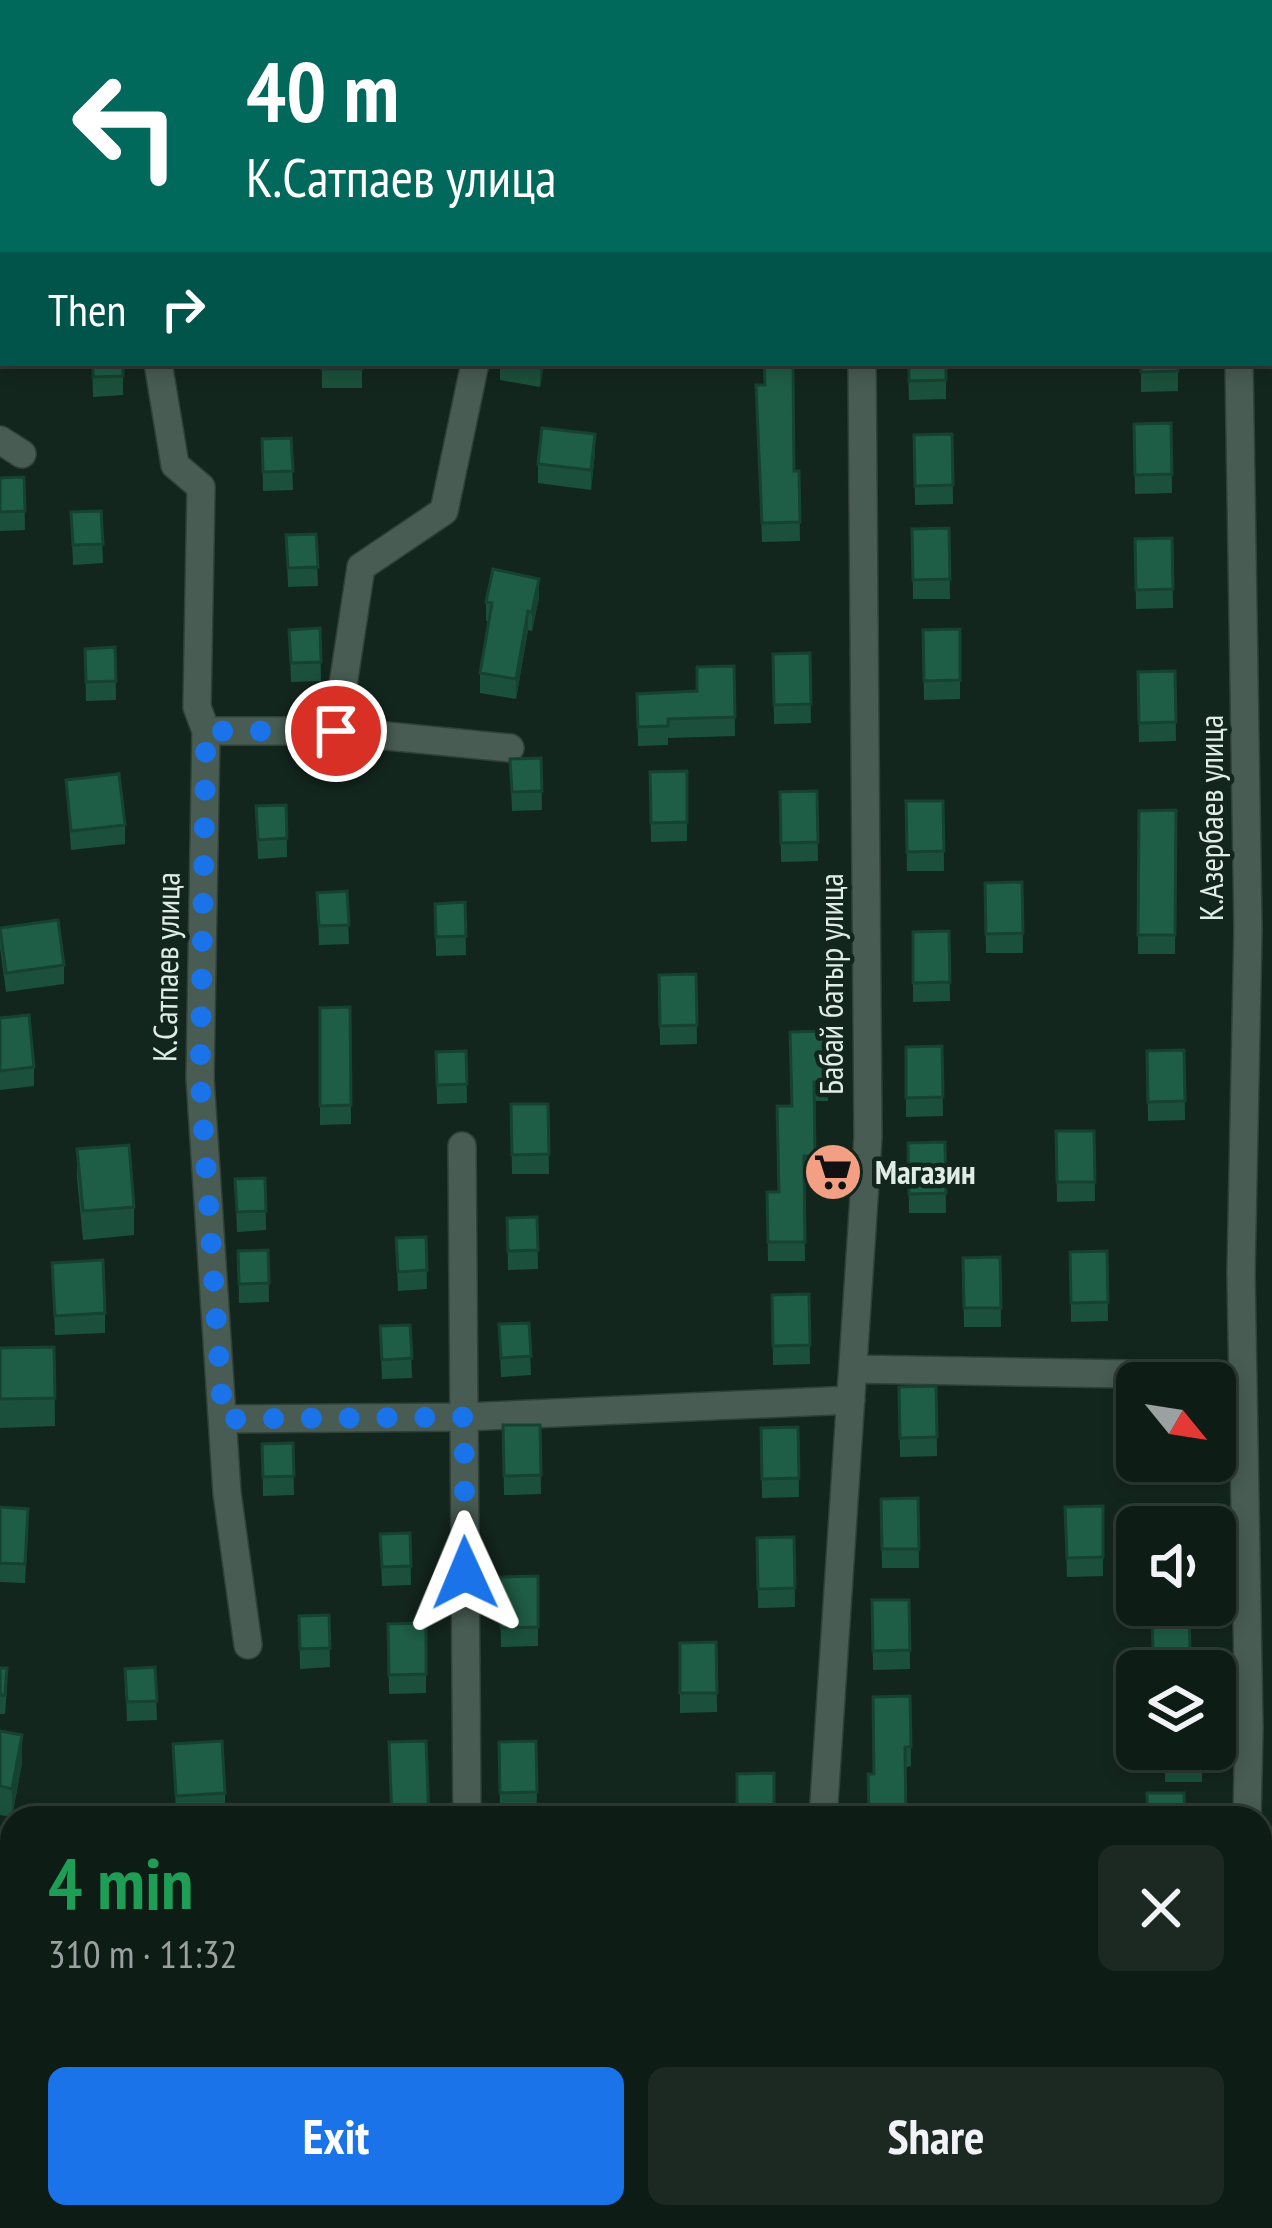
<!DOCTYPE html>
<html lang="en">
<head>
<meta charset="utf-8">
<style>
  :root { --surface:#0e1c16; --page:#1c2923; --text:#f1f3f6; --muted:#9ba1a1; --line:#2e3a35; --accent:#1a73e8 }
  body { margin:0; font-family:"PT Sans Narrow",sans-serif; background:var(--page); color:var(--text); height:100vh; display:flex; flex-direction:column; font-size:45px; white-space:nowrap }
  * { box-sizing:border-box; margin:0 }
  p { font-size:39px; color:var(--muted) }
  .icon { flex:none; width:66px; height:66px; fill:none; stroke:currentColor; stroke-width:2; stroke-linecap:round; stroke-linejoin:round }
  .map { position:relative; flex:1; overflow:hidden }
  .drawer { position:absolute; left:0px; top:1806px; width:1272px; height:423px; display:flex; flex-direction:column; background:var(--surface); border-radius:36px 36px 0 0; box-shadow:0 6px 18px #0003,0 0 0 3px var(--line) }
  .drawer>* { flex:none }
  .guide { position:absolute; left:0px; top:0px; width:1272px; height:366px; box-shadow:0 6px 18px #0003,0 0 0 3px var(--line); background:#00695c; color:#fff; overflow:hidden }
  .needle { width:78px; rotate:120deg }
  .buttons { position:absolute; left:1116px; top:1362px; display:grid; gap:24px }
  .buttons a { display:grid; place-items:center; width:120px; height:120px; border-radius:18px; background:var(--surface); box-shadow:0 6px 18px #0003,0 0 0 3px var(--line); font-size:60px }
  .pin { position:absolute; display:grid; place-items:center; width:102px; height:102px; color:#fff; margin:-51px; border:6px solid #fff; border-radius:50%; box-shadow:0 3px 12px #0007 }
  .me { position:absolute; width:132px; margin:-66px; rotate:359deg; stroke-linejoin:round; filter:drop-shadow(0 0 9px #0008) }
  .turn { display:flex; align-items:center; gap:42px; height:252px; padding:0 48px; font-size:54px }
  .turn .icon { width:156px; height:156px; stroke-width:2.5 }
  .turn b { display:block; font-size:84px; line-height:102px }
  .then { display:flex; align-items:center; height:114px; padding:0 48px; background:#0003; gap:24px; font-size:45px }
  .round { display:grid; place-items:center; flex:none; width:126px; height:126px; border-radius:18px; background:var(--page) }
  .overview { display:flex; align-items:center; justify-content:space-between; height:204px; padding:0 48px }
  h1 { font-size:72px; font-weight:700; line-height:90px; color:#1e9e55 }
  .cta { display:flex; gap:24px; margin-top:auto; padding:24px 48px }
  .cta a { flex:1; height:138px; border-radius:18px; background:var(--accent); color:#fff; font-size:48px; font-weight:700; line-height:138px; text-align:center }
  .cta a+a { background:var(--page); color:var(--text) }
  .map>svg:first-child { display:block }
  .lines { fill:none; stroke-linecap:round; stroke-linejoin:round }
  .minor-casing { stroke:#314039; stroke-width:30 }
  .minor { stroke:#485c53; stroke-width:27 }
  .wall { fill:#1b513c }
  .shaded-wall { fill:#164231 }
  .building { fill:#1f5e46; stroke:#164231; stroke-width:3 }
  .route { stroke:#1a73e8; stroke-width:21; stroke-dasharray:0 37.8 }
  .labels { text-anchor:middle; stroke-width:9; stroke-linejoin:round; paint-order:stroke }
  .street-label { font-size:33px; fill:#e0ece6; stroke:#13261e }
  .poi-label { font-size:33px; font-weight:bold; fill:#e0ece6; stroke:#13261e; text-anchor:start }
</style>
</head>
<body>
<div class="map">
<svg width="1272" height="2228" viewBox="0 0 1272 2228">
  <rect width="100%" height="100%" fill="#13261e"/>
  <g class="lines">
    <g class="minor-casing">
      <path id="minor" d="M69,0V3
        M551,3V0
        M865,3V0
        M1236,3V0
        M158,363L175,465L201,487L197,707L206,731
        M1239,363L1248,930L1241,1273L1249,1728L1247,1818
        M0,440L22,454
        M336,731L510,748
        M462,1146L467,1818
        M853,1369L1243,1376
        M223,1419L464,1417L851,1400
        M248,1645L227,1493L200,1078L206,731H336L361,567L444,511L475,363
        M823,1818L868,1137L862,363
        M0,2192L12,2194
        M752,2228L754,2217
        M1238,2228L1239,2217"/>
    </g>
    <use href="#minor" class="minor"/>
  </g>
  <path class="wall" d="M92,363H123V395L93,397Z
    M322,363H362V388H322Z
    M500,363H544L540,387L500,380Z
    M764,363H801V367H793L794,471H799L800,541L762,542L756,385H764Z
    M908,363H946V399L909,400Z
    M1141,363H1178V391L1141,392Z
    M1171,423L1172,493L1135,494L1134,424Z
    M952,434L953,504L915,505L914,435Z
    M291,438L293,490L263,491L262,439Z
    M595,453L591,490L538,483V464Z
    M24,477L25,530L0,531V478Z
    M101,511L103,563L73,565L71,512Z
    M949,528L950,599H913L912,529Z
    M316,534L318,586L288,587L286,535Z
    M1172,538L1173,608L1136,609L1135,539Z
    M539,598L532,631L528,630L516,699L480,693V673L489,622L486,621V602Z
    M320,628L321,681L291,682L289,630Z
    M960,629V699L924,700L923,630Z
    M115,647L116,700L86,701L85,649Z
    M810,653L811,723L774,724L773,654Z
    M734,666L735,736L668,738V745L638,746L637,694L697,691Z
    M1175,671L1176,741L1139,742L1138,672Z
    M541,758L542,810L512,811L510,759Z
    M687,771V841L651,842L650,772Z
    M66,780L125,825V844L71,850Z
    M817,791L818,861L781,862L780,792Z
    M906,801H943L944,871H907Z
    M286,805L287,857L258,859L256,806Z
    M1176,810L1175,954H1138L1139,811Z
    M1022,882L1023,953H986L985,883Z
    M347,891L349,944L319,945L317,893Z
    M465,902L466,955L436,956L435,904Z
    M0,928L64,965V984L6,992L0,947Z
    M949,931L950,1001L913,1002V932Z
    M696,974L697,1044L660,1045L659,975Z
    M350,1007L351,1124L320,1125V1008Z
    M0,1018L34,1067V1086L0,1090Z
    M827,1031L828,1101H814L815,1175H804L805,1261H768L767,1192H778L791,1106Z
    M942,1046L943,1116L906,1117V1047Z
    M1184,1050L1185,1120L1148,1121L1147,1051Z
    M466,1051L467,1103L437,1104L436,1052Z
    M511,1104H548L549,1174H512Z
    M1056,1131H1094L1095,1201L1057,1202Z
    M945,1142L946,1213H909L908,1143Z
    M77,1149L134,1207V1235L83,1240L77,1178Z
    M265,1178L266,1230L237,1232L235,1179Z
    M537,1217L538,1269L508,1270L507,1218Z
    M426,1237L427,1289L398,1291L396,1238Z
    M268,1250L269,1302L239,1303L238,1251Z
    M1107,1251L1108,1321L1071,1322L1070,1252Z
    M1000,1257L1001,1327H964L963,1258Z
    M52,1263L105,1313V1333L55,1335Z
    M809,1294L810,1364L773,1365L772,1295Z
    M529,1323L531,1375L501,1377L499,1324Z
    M410,1325L412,1378L382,1379L380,1326Z
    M54,1347L55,1426L0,1428V1348Z
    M936,1386L937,1456L900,1457L899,1387Z
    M503,1425H540L541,1494L504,1495Z
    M798,1427L799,1497L762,1498L761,1428Z
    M293,1443L294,1495L263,1496L262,1444Z
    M1159,1461H1196V1483L1159,1484Z
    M918,1498L919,1568H882L881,1499Z
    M1103,1506V1576L1067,1577L1065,1507Z
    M0,1507L28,1528L25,1583L0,1582Z
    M410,1533L411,1585L382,1586L380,1534Z
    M794,1537L795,1607L758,1608L757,1538Z
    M538,1576V1646L501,1647L500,1577Z
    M872,1600H909L910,1669L873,1670Z
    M1152,1605H1189L1190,1671H1153Z
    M329,1615L330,1667L300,1669L299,1616Z
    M426,1623V1693L389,1694L388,1624Z
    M716,1642L717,1712L680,1713V1643Z
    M155,1667L157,1720L127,1721L125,1669Z
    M0,1668L7,1687L5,1714H0Z
    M910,1696L911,1766L874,1774Z
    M0,1731L22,1763L12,1817L0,1815Z
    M536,1741L537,1811L500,1812L499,1742Z
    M173,1744L225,1793V1812L176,1815Z
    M1165,1749H1202V1782H1165Z
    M11,2041H12V2126H9Z"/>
  <path class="shaded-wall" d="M541,363H544L540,387V368Z
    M595,434V453L591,490V470Z
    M539,579V598L532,631V612Z
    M528,611V630L516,699V679Z
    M22,1735V1763L12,1817V1789Z
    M6,1836V1864L0,1897V1868Z"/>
  <path class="building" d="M457,0H497V3H456Z
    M597,0H637L636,3H596Z
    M765,0H802V3H766Z
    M907,0H944L945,3H907Z
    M93,363H123V376L93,377Z
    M322,363H362V369H322Z
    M514,363H541L540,368Z
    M764,363H793L794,471H799L800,522L762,523L756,385H765Z
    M909,363H946V380L909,381Z
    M1141,363H1178V371L1141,372Z
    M1171,423L1172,474L1135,475L1134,424Z
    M542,428L595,434L591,470L538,464Z
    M952,434L953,485L915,486L914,435Z
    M291,438L293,471L263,472L262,439Z
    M24,477L25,511L0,512V478Z
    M101,511L103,544L73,545L71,512Z
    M949,528L950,579L913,580L912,529Z
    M316,534L318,567L288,568L286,535Z
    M1172,538L1173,589L1136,590L1135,539Z
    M493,569L539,579L532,612L528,611L516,679L480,673L492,603L486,602Z
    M320,628L321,662L291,663L289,630Z
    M960,629V680L924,681L923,630Z
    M115,647L116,681L86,682L85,649Z
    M810,653L811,704L774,705L773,654Z
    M734,666L735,717L668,719V726L638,727L637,694L697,691V667Z
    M1175,671L1176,722L1139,723L1138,672Z
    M541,758L542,791L512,792L510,759Z
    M687,771V822L651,823L650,772Z
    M119,774L125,825L71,831L66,780Z
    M817,791L818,842L781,843L780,792Z
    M906,801H943L944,851L907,852Z
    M286,805L287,838L258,840L256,806Z
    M1176,810L1175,935H1138L1139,811Z
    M1022,882L1023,933L986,934L985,883Z
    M347,891L349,925L319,926L317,893Z
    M465,902L466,936L436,937L435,904Z
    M58,920L64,965L6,973L0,928Z
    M949,931L950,982L913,983V932Z
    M696,974L697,1025L660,1026L659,975Z
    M350,1007L351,1105L320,1106V1008Z
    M29,1015L34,1067L0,1071V1018Z
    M827,1031L828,1082H814L815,1156H804L805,1242H768L767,1192H779L777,1106H792L790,1032Z
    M942,1046L943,1097L906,1098V1047Z
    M1184,1050L1185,1101L1148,1102L1147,1051Z
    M466,1051L467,1084L437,1085L436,1052Z
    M511,1104H548L549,1154L512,1155Z
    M1056,1131H1094L1095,1182H1057Z
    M945,1142L946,1193L909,1194L908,1143Z
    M129,1145L134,1207L83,1211L77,1149Z
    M265,1178L266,1211L237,1212L235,1179Z
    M537,1217L538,1250L508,1251L507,1218Z
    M426,1237L427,1270L398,1272L396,1238Z
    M268,1250L269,1283L239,1284L238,1251Z
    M1107,1251L1108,1302L1071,1303L1070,1252Z
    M1000,1257L1001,1308H964L963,1258Z
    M103,1260L105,1313L55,1316L52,1263Z
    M809,1294L810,1345L773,1346L772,1295Z
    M529,1323L531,1356L501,1358L499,1324Z
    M410,1325L412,1358L382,1360L380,1326Z
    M54,1347L55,1398L0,1399V1348Z
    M936,1386L937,1437L900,1438L899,1387Z
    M503,1425H540L541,1475L504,1476Z
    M798,1427L799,1478L762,1479L761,1428Z
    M293,1443L294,1476L263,1477L262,1444Z
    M1159,1461H1196V1463L1159,1464Z
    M918,1498L919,1549H882L881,1499Z
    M1103,1506V1557L1067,1558L1065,1507Z
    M0,1507L28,1509L25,1564L0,1563Z
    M410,1533L411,1566L382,1567L380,1534Z
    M794,1537L795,1588L758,1589L757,1538Z
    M538,1576V1627L501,1628L500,1577Z
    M872,1600H909L910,1650L873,1651Z
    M1152,1605H1189L1190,1653L1153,1654Z
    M329,1615L330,1648L300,1649L299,1616Z
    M426,1623V1674L389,1675L388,1624Z
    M716,1642L717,1693H680V1643Z
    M155,1667L157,1701L127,1702L125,1669Z
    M0,1668H7L5,1695H0Z
    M910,1696L911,1747H905L906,1818H869L868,1774H874L873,1697Z
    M0,1731L22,1735L12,1789L0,1786Z
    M222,1741L225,1793L176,1796L173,1744Z
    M426,1741L429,1818H392L389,1742Z
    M536,1741L537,1792L500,1793L499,1742Z
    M1165,1749H1202V1763H1165Z
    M774,1773V1818H737V1774Z
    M1147,1793H1184L1185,1818H1148Z
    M0,1835L6,1836L0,1868Z
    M11,2041H12V2098H9Z
    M649,2217H686L687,2228H649Z
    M1145,2217H1182V2228H1145Z"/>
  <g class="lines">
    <path class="route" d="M336,731H206L200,1078L223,1419L464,1417L465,1573"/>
  </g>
  <defs>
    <g id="supermarket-disc" transform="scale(3)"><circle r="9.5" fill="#f39f83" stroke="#13261e"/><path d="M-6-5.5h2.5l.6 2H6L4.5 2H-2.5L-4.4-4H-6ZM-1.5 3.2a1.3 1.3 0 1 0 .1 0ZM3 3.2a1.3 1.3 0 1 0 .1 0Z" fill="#111"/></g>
  </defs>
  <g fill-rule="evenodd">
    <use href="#supermarket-disc" x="833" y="1172"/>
  </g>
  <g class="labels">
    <g class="street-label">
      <text transform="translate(1211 818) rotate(-90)" y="12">К.Азербаев улица</text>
      <text transform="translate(166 967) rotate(-89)" y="12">К.Сатпаев улица</text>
      <text transform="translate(831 984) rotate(-90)" y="12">Бабай батыр улица</text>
    </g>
    <g class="poi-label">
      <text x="875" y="1184">Магазин</text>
    </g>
  </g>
</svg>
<div class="buttons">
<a><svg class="needle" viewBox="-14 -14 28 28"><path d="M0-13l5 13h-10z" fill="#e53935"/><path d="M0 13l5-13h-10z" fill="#9ba1a1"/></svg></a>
<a><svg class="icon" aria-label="sound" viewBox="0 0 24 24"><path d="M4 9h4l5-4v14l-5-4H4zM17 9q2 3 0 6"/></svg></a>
<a><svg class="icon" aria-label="layers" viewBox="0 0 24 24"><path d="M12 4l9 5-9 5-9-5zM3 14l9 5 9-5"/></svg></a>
</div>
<div class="pin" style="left:336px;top:731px;background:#d93025"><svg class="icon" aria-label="arrive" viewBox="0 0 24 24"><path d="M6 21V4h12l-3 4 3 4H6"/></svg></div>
<svg class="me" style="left:465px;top:1573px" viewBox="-20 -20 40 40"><path d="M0-17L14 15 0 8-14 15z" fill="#1a73e8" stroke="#fff" stroke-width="4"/></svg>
<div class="guide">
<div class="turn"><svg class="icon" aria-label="left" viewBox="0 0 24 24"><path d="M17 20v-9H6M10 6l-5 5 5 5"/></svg><div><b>40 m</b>К.Сатпаев улица</div></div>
<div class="then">Then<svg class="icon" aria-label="right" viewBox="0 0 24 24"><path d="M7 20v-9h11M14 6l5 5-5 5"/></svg></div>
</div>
<section class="drawer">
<div class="overview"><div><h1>4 min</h1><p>310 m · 11:32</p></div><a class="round"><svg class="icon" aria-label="close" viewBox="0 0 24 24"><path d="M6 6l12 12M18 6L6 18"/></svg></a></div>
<div class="cta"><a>Exit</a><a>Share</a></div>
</section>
</div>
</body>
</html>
